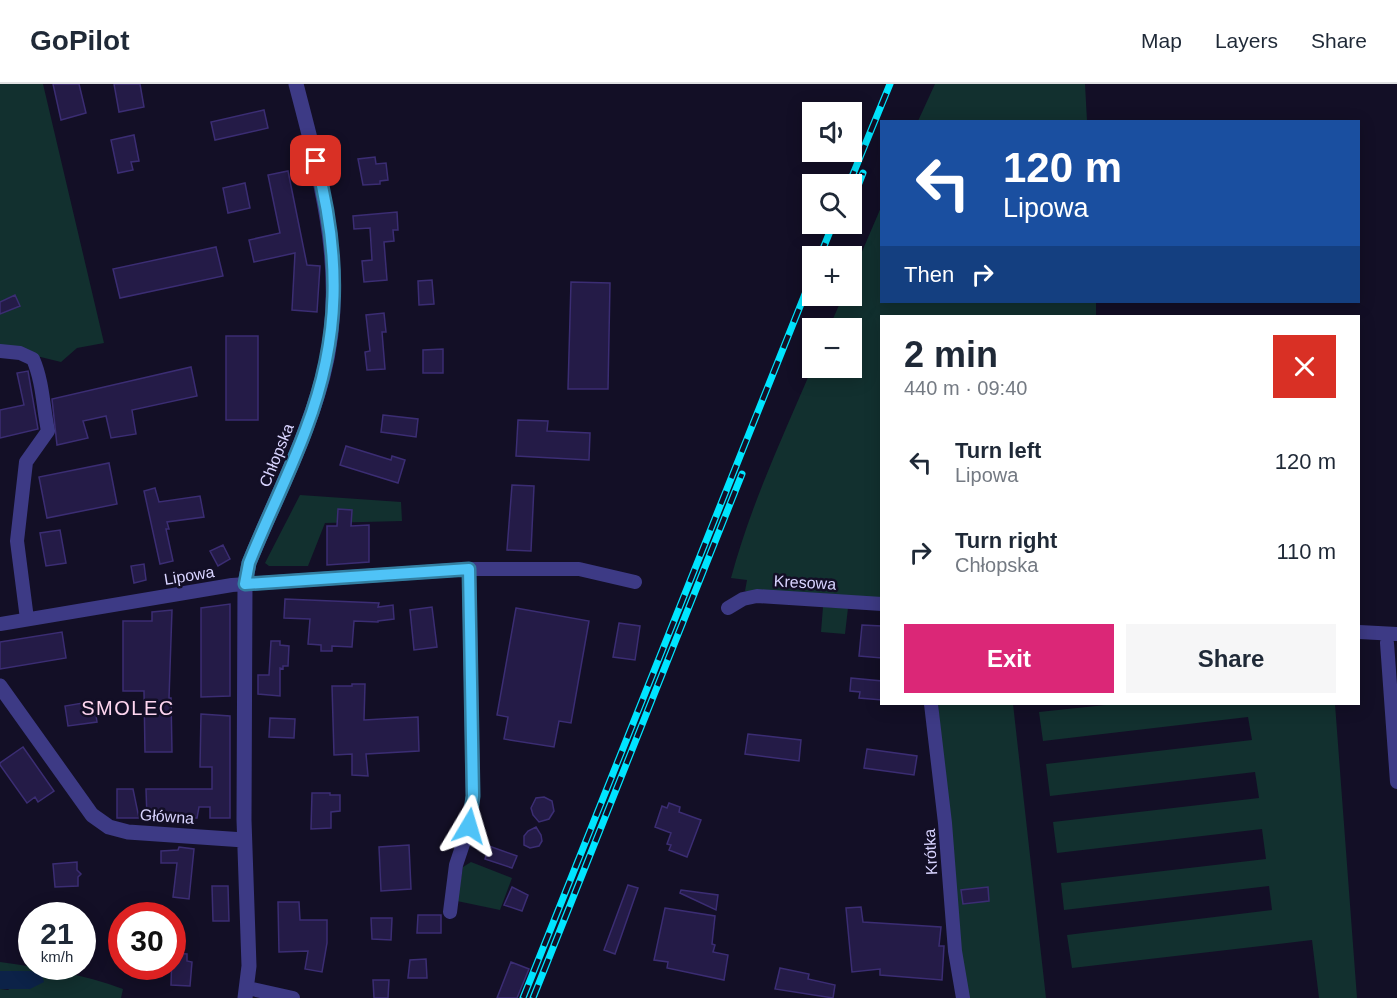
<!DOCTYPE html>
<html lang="en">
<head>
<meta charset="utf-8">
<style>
  :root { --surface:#fff; --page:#f6f6f7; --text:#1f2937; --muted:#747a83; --line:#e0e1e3; --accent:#db2777 }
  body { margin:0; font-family:Arial,sans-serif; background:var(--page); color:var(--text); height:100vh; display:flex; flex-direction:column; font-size:22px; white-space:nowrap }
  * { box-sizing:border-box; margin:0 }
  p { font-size:20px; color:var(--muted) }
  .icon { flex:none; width:33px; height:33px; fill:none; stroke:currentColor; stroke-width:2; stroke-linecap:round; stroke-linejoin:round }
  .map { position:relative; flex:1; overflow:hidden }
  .sheet { position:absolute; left:880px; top:231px; width:480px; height:390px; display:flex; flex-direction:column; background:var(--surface); border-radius:0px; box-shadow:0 3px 15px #0003 }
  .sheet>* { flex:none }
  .banner { position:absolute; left:880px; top:36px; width:480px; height:183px; border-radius:0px; box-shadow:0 3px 15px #0003; background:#1a4fa0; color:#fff; overflow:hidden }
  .buttons { position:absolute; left:802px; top:18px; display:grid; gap:12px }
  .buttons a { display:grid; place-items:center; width:60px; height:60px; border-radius:0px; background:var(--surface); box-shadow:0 3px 15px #0003; font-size:30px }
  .speed { position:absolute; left:18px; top:818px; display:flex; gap:12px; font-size:30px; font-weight:700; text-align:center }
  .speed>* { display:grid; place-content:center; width:78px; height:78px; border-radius:50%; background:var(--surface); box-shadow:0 3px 15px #0003; line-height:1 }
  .speed small { font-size:15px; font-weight:400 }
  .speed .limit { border:9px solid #d22; background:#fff; color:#111 }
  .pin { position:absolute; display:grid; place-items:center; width:51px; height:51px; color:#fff; margin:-26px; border-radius:12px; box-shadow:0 3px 9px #0006 }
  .me { position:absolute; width:66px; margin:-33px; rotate:7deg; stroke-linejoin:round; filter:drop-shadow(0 0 4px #0008) }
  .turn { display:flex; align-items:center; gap:21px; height:126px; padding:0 24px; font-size:27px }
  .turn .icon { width:78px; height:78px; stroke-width:2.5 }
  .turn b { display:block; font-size:42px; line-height:51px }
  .then { display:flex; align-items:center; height:57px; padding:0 24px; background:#0003; gap:12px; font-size:22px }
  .round { display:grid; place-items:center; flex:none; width:63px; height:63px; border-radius:0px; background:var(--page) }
  .summary { display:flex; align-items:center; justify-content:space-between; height:102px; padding:0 24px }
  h1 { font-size:36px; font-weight:700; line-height:45px }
  .button { display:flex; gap:12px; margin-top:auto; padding:12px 24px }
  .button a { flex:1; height:69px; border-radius:0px; background:var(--accent); color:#fff; font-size:24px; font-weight:700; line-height:69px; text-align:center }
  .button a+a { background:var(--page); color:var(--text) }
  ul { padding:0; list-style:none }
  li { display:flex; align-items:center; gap:18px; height:90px; padding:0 24px }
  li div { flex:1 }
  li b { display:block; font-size:22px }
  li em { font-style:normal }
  header { display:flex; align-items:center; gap:36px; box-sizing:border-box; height:84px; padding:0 30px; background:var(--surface); border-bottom:2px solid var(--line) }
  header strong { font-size:28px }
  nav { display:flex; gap:33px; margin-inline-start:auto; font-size:21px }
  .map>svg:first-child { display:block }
  .green { fill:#12302f }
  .water { fill:#0c2248 }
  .building { fill:#241b47; stroke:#3b2d73; stroke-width:1.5 }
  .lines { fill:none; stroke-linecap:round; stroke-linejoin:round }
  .minor { stroke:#3d3a85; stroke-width:14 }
  .tertiary { stroke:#3d3a85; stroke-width:15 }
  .rail-casing { stroke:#00e5ff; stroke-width:7 }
  .rail { stroke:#130f26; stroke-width:4.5; stroke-dasharray:14; stroke-linecap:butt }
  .route-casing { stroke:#337fa1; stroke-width:15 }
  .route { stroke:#4fc3f7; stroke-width:10 }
  .labels { text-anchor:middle; stroke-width:5; stroke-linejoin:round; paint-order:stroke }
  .street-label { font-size:16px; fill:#d9d4ff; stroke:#130f26 }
  .quarter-label { font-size:20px; letter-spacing:1.5px; fill:#ffd6f0; stroke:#130f26 }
</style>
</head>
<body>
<header>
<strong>GoPilot</strong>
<nav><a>Map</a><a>Layers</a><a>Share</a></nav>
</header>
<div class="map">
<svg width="1397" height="914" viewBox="0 0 1397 914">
  <rect width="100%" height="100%" fill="#130f26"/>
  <path class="green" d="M0,0H43L104,259L77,264L61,278L0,263Z
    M935,0H1085L1087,37H918Z
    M882,121V218H1096V232H882V514L745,507L747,496L731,494C751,420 783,352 813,282L852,284V244H829L843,212H852V191Z
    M300,411L401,418L402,437L325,439L308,482H269L265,479Z
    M823,523L848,524L845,550L821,548Z
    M938,620H1013L1046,914H968L963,886Z
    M1115,620H1335L1357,914H1319L1312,856L1072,884L1067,851L1272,826L1269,802L1064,826L1061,799L1266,775L1262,745L1057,769L1053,738L1259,714L1255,688L1050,712L1046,680L1252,656L1248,633L1043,657L1039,628Z
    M471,778L512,794L500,826L457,817L463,783Z
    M0,878C43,884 83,890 123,905L121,914H0V905L8,906L31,887H0Z"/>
  <path class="water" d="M0,887H31L42,891L44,898L30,905H0Z"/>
  <path class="building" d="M53,0H79L86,29L61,36Z
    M114,0H140L144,23L119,28Z
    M264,26L268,44L215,56L211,38Z
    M134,51L139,77L131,78L133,86L118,89L111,56Z
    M375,73L376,80L386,79L388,96L380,97V100L363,101L358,75Z
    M288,87L307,181L320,182L317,228L292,226L295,169L254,178L249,156L280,149L268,91Z
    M245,99L250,124L228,129L223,104Z
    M397,128L398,146H393L394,157L384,158L387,196L364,198L362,177L372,176L370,144L354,145L353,132Z
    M216,163L223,192L120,214L113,185Z
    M432,196L434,220L419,221L418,197Z
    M571,198L610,199L608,305H568Z
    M15,211L20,222L0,230V218Z
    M384,229L386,248H382L385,285L367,286L365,268L370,267L366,231Z
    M226,252H258V336H226Z
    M443,265V289H423V266Z
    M191,283L197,312L132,326L136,350L111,354L106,332L83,337L88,354L57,361L52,315Z
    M28,287L38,345L0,354V326L24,321L17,289Z
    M383,331L418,335L416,353L381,348Z
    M518,336L548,337L547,347L590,349L589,376L516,372Z
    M346,362L391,376L392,372L405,376L398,399L340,381Z
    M109,379L117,420L47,434L39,393Z
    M512,401L534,402L531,467L507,466Z
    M155,404L159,418L200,412L204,433L167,438L169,445H166L173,477L160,480L144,407Z
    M338,425L352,426L351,442L369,441V478L327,481V442H337Z
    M60,446L66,479L46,482L40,449Z
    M223,461L230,475L218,482L210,467Z
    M144,480L146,496L134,499L131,482Z
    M285,515L379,519L378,523L393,521L394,535L378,537V538L354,537L352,563L332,562V567H321V561L308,560L310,535L284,534Z
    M230,520V612L201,613V524Z
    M432,523L437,563L414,566L410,526Z
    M516,524L589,537L571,639L559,637L554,663L504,655L508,633L497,631Z
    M172,526L169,614H171L172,668H145L144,607H123V537H152V528Z
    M619,539L640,542L635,576L613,573Z
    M862,541L882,542V574L859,572Z
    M62,548L66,574L0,585V558Z
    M271,557H280V561L289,562L288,582H283V585L280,584V612L258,610V591H269Z
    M851,594L882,597V616L859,614L860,608L850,607Z
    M352,600H365L364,636L418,633L419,667L366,670L368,692L352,691V670L334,671L332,602H352Z
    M94,617L97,638L68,642L65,622Z
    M201,630L230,632V734H210V723H199L197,734H147L146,705H212V683H200Z
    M270,634L295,635L294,654L269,653Z
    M748,650L801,656L799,677L745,670Z
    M23,663L54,707L38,718L35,713L27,719L0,681V679Z
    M867,665L917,672L914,691L864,684Z
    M117,705H133L139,734H117Z
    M312,709H330V711H340V727L331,728V744L311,745Z
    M544,713L552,717L554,727L549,735L539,738L533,731L531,724L536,714Z
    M669,719L680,723L679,728L701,736L687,773L669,766L671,761L667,760L671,749L655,743L662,722L667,724Z
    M536,743L541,751L542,757L539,762L530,764L524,761V752L528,747Z
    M409,761L411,805L381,807L379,763Z
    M489,762L517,772L512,784L485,775Z
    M179,763L194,765L189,815L173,813L177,779H161V767L178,766Z
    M77,778V786L81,790L78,793V802L55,803L53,780Z
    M628,801L638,804L615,870L604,866Z
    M212,802H228L229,837H213Z
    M512,803L528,811L522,827L504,821Z
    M988,803L989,817L963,820L961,806Z
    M681,806L718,811L716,826L680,809Z
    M278,818H299L300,836H327V859L322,888L305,885L308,867L279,868Z
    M861,823L863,838L941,843L939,862H944L942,896L880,891V885L852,888L846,824Z
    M665,824L715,832L712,860L715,861L713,868L728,871L724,896L667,884L668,878L654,876Z
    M418,831H441V849H417Z
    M371,834H392L391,856L372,855Z
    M172,869L187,870V877L192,878L190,902L171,901Z
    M426,875L427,894H408L410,876Z
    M511,878L529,885L517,914H497Z
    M780,884L809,890L808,895L835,901L833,914L775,905Z
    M373,896H389L388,914H374Z"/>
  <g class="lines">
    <path class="minor" d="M0,267L20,269L33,275C43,298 43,323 48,347L26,378L17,457L27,535
      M728,524L743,515L757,512L882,520
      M0,540L232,501L469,485H579L635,498
      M1359,548L1397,550
      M1387,559L1397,698
      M931,620L945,739L955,867L963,914
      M450,828L456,781L469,742L473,712L469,485
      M247,904L293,914"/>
    <path class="tertiary" d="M0,602L92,731L109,743L128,748L244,756
      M245,914L249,882L244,736L245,500L249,479C274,417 306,357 323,292C349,193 321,96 296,0"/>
    <g class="rail-casing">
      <path id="rail" d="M849,100L890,0
        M852,117L863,89
        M820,172L833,140
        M523,914L813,190
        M533,914L742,390"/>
    </g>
    <use href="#rail" class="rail"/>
  </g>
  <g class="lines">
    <g class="route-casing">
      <path id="route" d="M316,77C341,172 341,253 306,345C289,391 267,434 249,479L245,500L469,485L473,712L469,742"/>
    </g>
    <use href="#route" class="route"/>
  </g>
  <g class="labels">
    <g class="street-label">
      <text transform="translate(276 371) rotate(-68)" y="6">Chłopska</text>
      <text transform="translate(189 491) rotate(-9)" y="6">Lipowa</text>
      <text transform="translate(805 498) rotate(3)" y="6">Kresowa</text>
      <text transform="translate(167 732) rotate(4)" y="6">Główna</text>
      <text transform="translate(930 768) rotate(-93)" y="6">Krótka</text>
    </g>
    <g class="quarter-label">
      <text x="128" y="631">SMOLEC</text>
    </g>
  </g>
</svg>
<div class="buttons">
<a><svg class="icon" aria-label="sound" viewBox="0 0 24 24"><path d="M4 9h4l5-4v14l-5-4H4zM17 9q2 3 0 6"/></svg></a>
<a><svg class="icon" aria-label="search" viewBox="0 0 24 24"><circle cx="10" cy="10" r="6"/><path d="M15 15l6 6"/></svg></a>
<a>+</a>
<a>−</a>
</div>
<div class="speed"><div>21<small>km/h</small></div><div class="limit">30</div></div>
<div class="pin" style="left:316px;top:77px;background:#d93025"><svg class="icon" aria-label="arrive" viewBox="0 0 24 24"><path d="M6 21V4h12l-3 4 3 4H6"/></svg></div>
<svg class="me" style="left:469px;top:742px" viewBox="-20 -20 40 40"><path d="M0-17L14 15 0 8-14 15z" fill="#4fc3f7" stroke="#fff" stroke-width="4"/></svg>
<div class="banner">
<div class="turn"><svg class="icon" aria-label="left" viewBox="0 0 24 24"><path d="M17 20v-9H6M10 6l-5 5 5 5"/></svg><div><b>120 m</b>Lipowa</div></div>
<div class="then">Then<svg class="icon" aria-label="right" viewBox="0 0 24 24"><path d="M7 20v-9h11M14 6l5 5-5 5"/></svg></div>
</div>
<section class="sheet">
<div class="summary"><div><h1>2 min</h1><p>440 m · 09:40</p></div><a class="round" style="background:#d93025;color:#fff"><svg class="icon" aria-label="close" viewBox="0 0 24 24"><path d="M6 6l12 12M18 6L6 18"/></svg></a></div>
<ul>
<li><svg class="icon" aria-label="left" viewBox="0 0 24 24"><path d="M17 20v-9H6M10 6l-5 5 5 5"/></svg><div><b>Turn left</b><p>Lipowa</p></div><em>120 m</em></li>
<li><svg class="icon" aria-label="right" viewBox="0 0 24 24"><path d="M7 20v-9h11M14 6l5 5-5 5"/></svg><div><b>Turn right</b><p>Chłopska</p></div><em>110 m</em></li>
</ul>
<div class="button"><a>Exit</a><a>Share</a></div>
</section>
</div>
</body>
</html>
